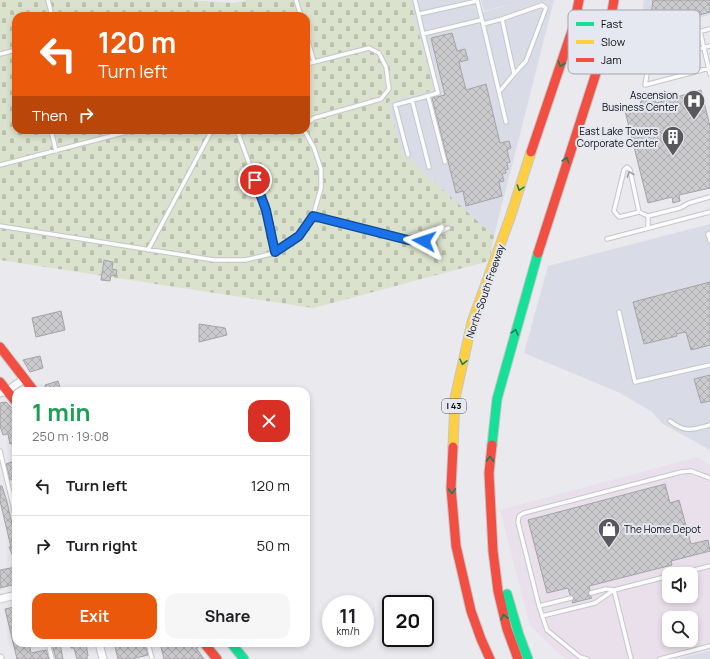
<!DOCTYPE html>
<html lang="en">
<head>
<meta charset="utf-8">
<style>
  :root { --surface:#fff; --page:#f6f6f6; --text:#202124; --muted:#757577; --line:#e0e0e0; --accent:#ea580c }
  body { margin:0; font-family:Manrope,sans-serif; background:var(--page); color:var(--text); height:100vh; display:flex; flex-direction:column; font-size:15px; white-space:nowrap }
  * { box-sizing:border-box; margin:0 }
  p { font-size:13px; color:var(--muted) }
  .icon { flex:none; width:22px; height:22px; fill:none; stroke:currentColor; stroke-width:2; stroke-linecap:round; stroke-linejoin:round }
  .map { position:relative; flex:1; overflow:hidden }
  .drawer { position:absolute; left:12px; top:387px; width:298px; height:260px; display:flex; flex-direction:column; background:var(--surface); border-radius:12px; box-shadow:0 2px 6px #0003 }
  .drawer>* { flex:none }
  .banner { position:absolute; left:12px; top:12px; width:298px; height:122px; border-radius:12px; box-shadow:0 2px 6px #0003; background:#ea580c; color:#fff; overflow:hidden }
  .controls { position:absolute; left:662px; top:567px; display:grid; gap:8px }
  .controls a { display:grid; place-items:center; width:36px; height:36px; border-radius:8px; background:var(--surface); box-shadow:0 2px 6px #0003; font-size:20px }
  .speed { position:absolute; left:322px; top:595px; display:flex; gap:8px; font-size:20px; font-weight:700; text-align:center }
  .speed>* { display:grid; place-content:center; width:52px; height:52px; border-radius:50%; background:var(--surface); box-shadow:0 2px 6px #0003; line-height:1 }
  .speed small { font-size:10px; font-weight:400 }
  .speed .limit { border:2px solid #111; border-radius:6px; background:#fff; color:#111 }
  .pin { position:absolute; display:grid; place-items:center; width:34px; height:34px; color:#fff; margin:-17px; border:2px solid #fff; border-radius:50%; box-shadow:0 1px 4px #0007 }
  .me { position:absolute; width:44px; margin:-22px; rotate:275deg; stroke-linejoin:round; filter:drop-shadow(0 0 3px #0008) }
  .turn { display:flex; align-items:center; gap:14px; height:84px; padding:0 20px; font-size:18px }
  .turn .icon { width:52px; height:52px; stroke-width:2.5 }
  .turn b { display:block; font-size:28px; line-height:34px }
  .then { display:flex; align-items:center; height:38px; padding:0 20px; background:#0003; gap:8px; font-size:15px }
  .round { display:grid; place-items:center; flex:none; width:42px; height:42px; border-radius:12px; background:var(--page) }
  .head { display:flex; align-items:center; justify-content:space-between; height:68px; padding:0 20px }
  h1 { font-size:24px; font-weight:700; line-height:30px; color:#1e9e55 }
  .cta { display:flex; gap:8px; margin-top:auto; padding:8px 20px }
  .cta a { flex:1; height:46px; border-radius:12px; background:var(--accent); color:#fff; font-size:16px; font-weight:700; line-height:46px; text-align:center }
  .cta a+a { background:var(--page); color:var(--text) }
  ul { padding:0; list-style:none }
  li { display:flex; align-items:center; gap:12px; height:60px; padding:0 20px; border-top:1px solid var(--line) }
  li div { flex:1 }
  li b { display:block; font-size:15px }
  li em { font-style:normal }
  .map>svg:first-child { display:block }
  .commercial { fill:#eae0eb; fill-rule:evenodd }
  .built { fill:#d9dbe6 }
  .cemetery { fill:url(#cemetery-stones); fill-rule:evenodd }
  .building { fill:url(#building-cross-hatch); stroke:#a4a3a6 }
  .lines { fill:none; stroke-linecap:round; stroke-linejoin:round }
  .lane-casing { stroke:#c5c6ca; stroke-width:5.5 }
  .street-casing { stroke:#c5c6ca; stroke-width:9 }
  .fast-casing { stroke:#c5c6ca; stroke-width:11 }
  .slow-casing { stroke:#c5c6ca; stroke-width:11 }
  .jam-casing { stroke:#c5c6ca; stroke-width:11 }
  .lane { stroke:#fcfcfc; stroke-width:3.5 }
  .street { stroke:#fcfcfc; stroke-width:7 }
  .fast { stroke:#16e098; stroke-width:9 }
  .slow { stroke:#ffcf43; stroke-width:9 }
  .jam { stroke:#f24e42; stroke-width:9 }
  .oneway { stroke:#11815a }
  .oneway2 { stroke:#9c9c9d }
  .route-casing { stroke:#114b97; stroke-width:10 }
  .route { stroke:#1a73e8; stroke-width:7 }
  .labels { text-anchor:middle; stroke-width:4; stroke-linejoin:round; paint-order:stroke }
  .shield { fill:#e6e8f1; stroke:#4d4e53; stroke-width:1 }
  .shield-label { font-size:9px; font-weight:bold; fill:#0b0c0f }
  .poi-label { font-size:10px; fill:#0b0c0f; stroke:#e6e8f1; text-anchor:end }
  .street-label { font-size:10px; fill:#0b0c0f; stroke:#e6e8f1 }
  .key { fill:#e6e8f1; stroke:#a4a6ad; stroke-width:1 }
  .key-label { font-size:11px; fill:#0b0c0f }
</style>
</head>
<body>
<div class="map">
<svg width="710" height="659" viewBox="0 0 710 659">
  <defs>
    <pattern id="cemetery-stones" width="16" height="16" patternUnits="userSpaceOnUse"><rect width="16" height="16" fill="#dae1cc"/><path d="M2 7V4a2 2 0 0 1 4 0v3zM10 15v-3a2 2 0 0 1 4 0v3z" fill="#bac0ae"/></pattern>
    <pattern id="building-cross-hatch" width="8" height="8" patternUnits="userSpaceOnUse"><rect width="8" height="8" fill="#cbcacd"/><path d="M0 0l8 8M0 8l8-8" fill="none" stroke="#adacaf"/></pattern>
  </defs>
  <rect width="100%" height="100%" fill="#e9e9ee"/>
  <path class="commercial" d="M698,457L710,465V651L677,659H565L530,626L500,510ZM669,574H691V596H669ZM669,618H691V640H669Z"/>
  <path class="built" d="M410,0H474L477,14L515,3L484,11L481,0H554L494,236L402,153L388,102L434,90Z
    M644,0H710V15L641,32Z
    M710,224V450L663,424L651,411L618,392L524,353L548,266Z
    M710,651V659H677Z"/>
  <path class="cemetery" d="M0,0H188L234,3L247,0H410L434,90L388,102L402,153L494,236L489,261L313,308L0,260ZM16,16H306V130H16Z"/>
  <path class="building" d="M653,0H710V12L649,29Z
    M452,33L457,51L465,49L468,60L459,62L466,90L486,84L500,143L509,141L511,148L507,150L510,162L507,163L508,169L505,170L506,173L502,174L504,181L499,182L502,196L466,206L463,191L456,193L432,98L445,95L431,38Z
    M701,90L710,126V188L679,195L680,201L673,203L672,197L648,203L625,111L639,107L641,101L655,97L656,103Z
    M104,260L113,262L112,269L117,270L116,276L111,275L110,281L101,280Z
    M710,282V345L691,350L686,332L676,334L677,336L644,344L633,302Z
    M61,311L65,330L36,337L32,318Z
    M199,324L225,328L227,335L199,342Z
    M40,356L43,368L30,372L23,360Z
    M710,375V401L701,403L694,379Z
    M58,381L61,390L46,391L45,385Z
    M6,402L16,412V442L10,444L8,434L3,435L0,426V403Z
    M12,462L16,479L10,480L6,464Z
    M665,484L670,503L679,500L691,544L708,540L710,551L671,561L672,565L589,586L590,590L588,593L592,598L572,603L574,597L570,595L568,588L547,593L528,520Z
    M0,486H2L7,502L16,541V559H14L9,547H11L0,501Z
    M16,567V584L0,588V570Z
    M14,607L16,615V643H29L31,653L46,650L49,659H17L5,609Z
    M60,643L62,654L63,659H56L53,648L52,645Z
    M70,643H86L88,656H87V659H77L74,648H71Z
    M114,643H145L148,655L132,659H118Z
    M160,643H194L198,648H196L204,659H164Z"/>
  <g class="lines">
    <g class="lane-casing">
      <path id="lane" d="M48,0L52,16
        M296,0L301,16
        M415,0L423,34
        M477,0L483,24L502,19L514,74L499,92L506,122
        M419,14L477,1
        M502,19L542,5L546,8L526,61L514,74
        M483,24L499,92
        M710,29L661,41C648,50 648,71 645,85L710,68
        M700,31L710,74
        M306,35L314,62L306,64
        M0,54L16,50
        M650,60L710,46
        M428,96L445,162
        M412,100L429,167
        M306,124L314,118L381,99L389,89L386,67L379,53L369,48L314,62
        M51,130L56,151
        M110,130L112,136
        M237,130L266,210L275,253
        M408,155L395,105L438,93L423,34L481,20
        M0,165L134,130
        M639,212L630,170L627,167L624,170L614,211L619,217L639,212L648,216L680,208L689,203L710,197
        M313,216L408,240L424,241L448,228
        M648,216V228
        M0,226L214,260H245L275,253L299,236L313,216L321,188V169L314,148L304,130
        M710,233L708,234L710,241
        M607,239L710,212
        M148,250L212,130
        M619,312L635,382L710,365
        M670,421C685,433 692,430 710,425
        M0,451L16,518
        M678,574L710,566
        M591,593L606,589L614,590L669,576
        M539,606L571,598
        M542,616L595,603L614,590L631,659
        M48,643L52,659
        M148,643L152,659
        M587,659L580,657L547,630L539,606L518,522L519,516L524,513L681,472L691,471L710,478
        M660,659L710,646"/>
    </g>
    <g class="street-casing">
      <path id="street" d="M0,393L7,391L25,378
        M0,599L16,595
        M99,643L103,659
        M0,658V659"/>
    </g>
    <g class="fast-casing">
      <path id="fast" d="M492,445L497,399L538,253
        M507,594L519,635L528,659
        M231,643L244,659"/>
    </g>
    <g class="slow-casing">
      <path id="slow" d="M453,447L455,398L472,322L510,218L531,152"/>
    </g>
    <g class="jam-casing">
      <path id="jam" d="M531,152L574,25L579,0
        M538,253L607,39L614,0
        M0,347L34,391
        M0,382L16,402
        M492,445L489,473L493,551L498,591L507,629L518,659
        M453,447L451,488L456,546L471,611L481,639L490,659
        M204,643L217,659"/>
    </g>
    <use href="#lane" class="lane"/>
    <use href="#street" class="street"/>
    <use href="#fast" class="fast"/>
    <use href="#slow" class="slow"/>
    <use href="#jam" class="jam"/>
  </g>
  <defs><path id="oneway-chevron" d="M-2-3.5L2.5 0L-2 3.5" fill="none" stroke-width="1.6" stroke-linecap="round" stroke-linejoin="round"/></defs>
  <g class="oneway">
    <use href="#oneway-chevron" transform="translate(561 64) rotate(109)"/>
    <use href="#oneway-chevron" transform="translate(566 160) rotate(-72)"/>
    <use href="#oneway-chevron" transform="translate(520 188) rotate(108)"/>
    <use href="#oneway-chevron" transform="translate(515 332) rotate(-74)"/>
    <use href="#oneway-chevron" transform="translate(463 362) rotate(103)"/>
    <use href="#oneway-chevron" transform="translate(490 459) rotate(-87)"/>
    <use href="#oneway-chevron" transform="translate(452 491) rotate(87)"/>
    <use href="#oneway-chevron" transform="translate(504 617) rotate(-103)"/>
  </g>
  <use class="oneway2" href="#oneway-chevron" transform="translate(630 174) rotate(-110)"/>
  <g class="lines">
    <g class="route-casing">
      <path id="route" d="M255,180L266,210L275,252L299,236L313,216L408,240L424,241"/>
    </g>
    <use href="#route" class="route"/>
  </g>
  <defs>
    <g id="hospital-pin" transform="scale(1.15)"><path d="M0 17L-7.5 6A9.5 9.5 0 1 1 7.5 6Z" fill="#59595d" stroke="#e6e8f1"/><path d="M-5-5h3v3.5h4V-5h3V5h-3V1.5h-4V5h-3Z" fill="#fff"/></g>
    <g id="building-pin" transform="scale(1.15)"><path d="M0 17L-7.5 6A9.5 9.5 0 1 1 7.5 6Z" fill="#59595d" stroke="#e6e8f1"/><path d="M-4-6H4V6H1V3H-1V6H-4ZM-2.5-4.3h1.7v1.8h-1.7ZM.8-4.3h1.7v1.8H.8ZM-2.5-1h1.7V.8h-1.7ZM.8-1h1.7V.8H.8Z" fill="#fff"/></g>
    <g id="shop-pin" transform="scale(1.15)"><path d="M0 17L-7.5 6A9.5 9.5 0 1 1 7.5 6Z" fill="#59595d" stroke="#e6e8f1"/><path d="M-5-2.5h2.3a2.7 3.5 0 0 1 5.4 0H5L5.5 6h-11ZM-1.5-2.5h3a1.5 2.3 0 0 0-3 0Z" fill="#fff"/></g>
  </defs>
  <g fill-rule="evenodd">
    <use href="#hospital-pin" x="694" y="101"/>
    <use href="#building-pin" x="673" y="137"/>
    <use href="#shop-pin" x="609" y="529"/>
  </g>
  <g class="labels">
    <rect class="shield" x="442" y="399" width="24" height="14" rx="3"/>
    <g class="shield-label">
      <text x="454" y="409">I 43</text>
    </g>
    <g class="poi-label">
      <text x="678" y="99">Ascension<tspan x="678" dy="12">Business Center</tspan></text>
      <text x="658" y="135">East Lake Towers<tspan x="658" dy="12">Corporate Center</tspan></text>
      <text x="624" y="533" text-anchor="start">The Home Depot</text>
    </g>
    <g class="street-label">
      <text transform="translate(485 291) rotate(-71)" y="4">North-South Freeway</text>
    </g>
  </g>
  <rect x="568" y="10" width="132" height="64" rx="6" class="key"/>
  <rect x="576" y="22" width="18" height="4" fill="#16e098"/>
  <rect x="576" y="40" width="18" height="4" fill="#ffcf43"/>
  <rect x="576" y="58" width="18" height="4" fill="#f24e42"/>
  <g class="key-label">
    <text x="601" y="28">Fast</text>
    <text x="601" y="46">Slow</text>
    <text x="601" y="64">Jam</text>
  </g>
</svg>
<div class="controls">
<a><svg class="icon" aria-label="sound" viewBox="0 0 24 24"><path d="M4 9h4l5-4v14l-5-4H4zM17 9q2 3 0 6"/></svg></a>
<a><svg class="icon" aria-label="search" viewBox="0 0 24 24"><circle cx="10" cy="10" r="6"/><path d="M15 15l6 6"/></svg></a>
</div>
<div class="speed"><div>11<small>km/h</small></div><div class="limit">20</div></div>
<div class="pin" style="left:255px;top:180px;background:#d93025"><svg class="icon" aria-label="arrive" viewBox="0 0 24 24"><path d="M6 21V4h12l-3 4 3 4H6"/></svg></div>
<svg class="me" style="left:424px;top:241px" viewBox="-20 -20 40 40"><path d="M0-17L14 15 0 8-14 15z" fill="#1a73e8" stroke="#fff" stroke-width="4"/></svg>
<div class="banner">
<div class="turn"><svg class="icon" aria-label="left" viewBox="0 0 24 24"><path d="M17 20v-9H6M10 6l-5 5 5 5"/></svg><div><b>120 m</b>Turn left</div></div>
<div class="then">Then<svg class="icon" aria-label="right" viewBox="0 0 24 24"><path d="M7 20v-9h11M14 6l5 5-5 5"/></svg></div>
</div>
<section class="drawer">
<div class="head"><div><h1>1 min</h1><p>250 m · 19:08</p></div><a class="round" style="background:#d93025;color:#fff"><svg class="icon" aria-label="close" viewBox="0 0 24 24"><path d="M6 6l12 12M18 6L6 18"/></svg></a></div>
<ul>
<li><svg class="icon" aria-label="left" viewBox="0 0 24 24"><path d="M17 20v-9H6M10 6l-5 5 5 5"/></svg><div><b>Turn left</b></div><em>120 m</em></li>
<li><svg class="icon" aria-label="right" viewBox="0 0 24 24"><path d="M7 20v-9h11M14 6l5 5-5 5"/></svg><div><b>Turn right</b></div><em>50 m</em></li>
</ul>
<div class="cta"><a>Exit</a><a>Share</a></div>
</section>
</div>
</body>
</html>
